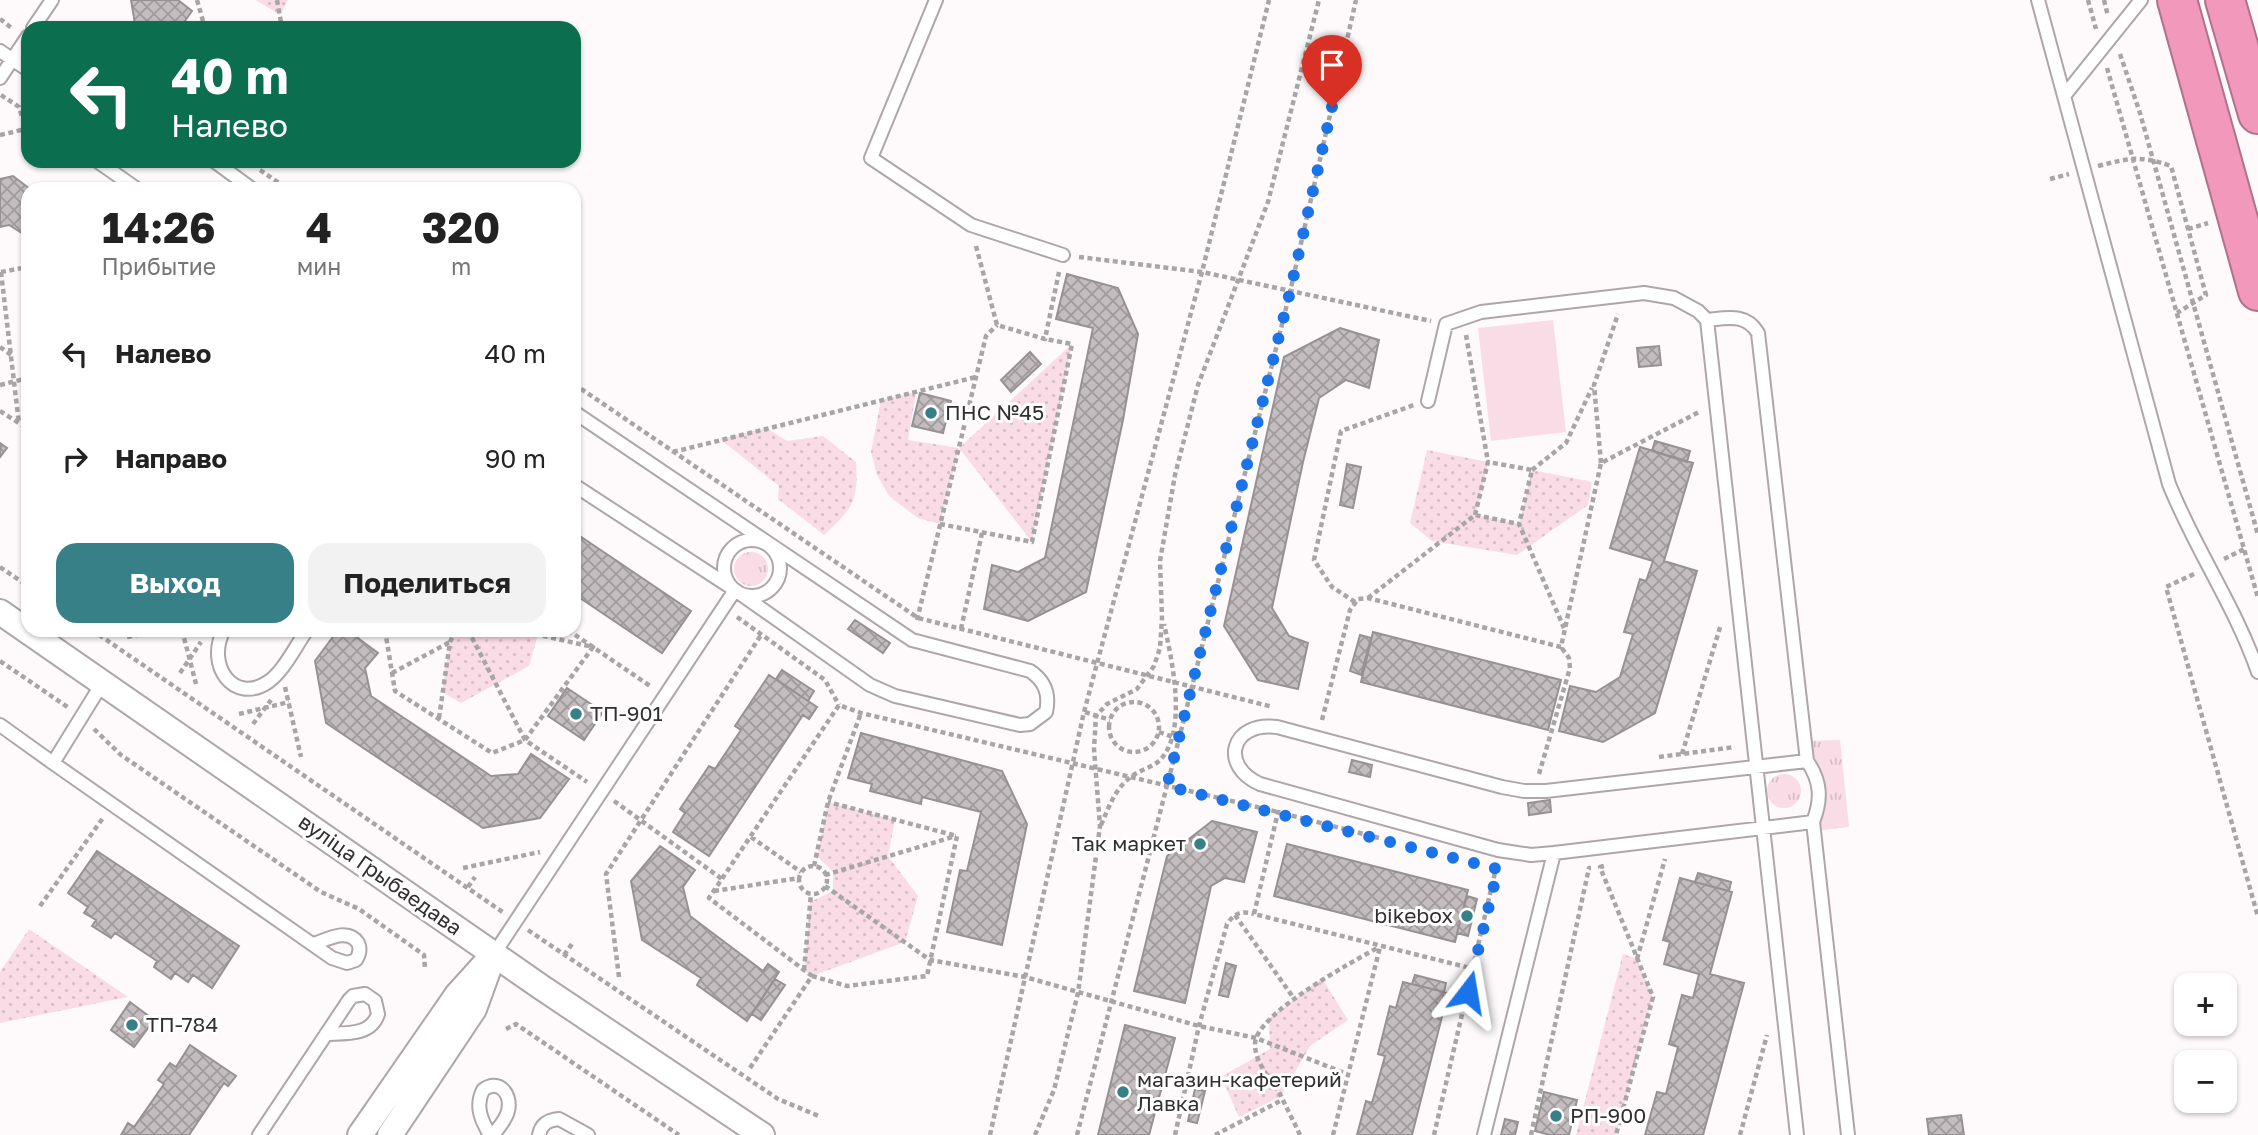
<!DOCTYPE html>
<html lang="ru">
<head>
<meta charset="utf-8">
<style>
  :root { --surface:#fff; --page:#f2f2f2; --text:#222; --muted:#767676; --accent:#388088 }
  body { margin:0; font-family:"Golos Text",sans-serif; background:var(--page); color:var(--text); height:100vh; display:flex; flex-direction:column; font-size:26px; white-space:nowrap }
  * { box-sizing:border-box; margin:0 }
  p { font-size:23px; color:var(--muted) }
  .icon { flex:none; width:38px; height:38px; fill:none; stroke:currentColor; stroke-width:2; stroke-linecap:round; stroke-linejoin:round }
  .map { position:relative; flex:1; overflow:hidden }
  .sheet { position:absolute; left:21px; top:182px; width:560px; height:455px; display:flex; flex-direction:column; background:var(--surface); border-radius:21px; box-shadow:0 2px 5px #0004 }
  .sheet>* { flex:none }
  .guide { position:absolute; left:21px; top:21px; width:560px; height:147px; border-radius:21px; box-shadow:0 2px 5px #0004; background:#0b6e4f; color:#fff; overflow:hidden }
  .controls { position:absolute; left:2174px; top:973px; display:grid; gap:14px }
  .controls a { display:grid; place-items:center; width:63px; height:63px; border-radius:14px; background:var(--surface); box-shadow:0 2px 5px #0004; font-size:35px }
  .pin { position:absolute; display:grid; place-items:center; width:60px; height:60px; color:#fff; margin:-72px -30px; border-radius:50% 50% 50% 0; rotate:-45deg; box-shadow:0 0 7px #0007 }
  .pin .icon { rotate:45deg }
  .me { position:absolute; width:77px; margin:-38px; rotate:14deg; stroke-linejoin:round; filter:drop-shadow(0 0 5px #0008) }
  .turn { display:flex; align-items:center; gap:24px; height:147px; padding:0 35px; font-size:32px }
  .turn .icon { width:91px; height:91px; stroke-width:2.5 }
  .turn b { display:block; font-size:49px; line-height:60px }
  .eta { display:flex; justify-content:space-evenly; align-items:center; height:119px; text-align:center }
  .eta b { font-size:42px; font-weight:700; line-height:49px }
  .cta { display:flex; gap:14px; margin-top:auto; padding:14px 35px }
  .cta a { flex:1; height:80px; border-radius:21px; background:var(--accent); color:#fff; font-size:28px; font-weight:700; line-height:80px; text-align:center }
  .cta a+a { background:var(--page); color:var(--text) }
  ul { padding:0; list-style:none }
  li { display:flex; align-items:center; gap:21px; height:105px; padding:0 35px }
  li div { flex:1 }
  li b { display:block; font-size:26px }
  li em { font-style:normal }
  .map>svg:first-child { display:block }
  .grass { fill:url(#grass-tufts) }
  .park { fill:url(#park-dots) }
  .pitch { fill:#f9dce6 }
  .building { fill:url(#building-cross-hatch); stroke:#989193; stroke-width:2 }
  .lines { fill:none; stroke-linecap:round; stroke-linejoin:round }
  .lane-casing { stroke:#aea6a9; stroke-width:16 }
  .street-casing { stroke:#aea6a9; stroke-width:28 }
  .highway-casing { stroke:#ae738a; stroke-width:42 }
  .path { stroke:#a8a5a6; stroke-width:4.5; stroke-dasharray:5 3.5; stroke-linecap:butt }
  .lane { stroke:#fff; stroke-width:12 }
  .street { stroke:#fff; stroke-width:24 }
  .highway { stroke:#f198bb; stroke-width:38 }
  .route { stroke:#1a73e8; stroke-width:12; stroke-dasharray:0 21.6 }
  .poi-dot { fill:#388088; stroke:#fff; stroke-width:2.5 }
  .labels { text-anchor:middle; stroke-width:6; stroke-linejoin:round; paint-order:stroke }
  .poi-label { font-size:21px; fill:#322f30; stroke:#fff; text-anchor:start }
  .street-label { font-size:21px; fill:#322f30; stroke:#fff }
</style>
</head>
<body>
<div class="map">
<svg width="2258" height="1135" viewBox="0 0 2258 1135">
  <defs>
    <pattern id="grass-tufts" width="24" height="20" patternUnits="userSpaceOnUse" patternTransform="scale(1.75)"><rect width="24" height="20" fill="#f9dce6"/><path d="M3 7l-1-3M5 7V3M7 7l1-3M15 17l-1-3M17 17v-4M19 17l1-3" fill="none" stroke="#d6bdc6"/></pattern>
    <pattern id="park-dots" width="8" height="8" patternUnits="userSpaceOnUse" patternTransform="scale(1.75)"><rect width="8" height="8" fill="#f9dce6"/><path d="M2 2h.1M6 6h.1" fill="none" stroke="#d6bdc6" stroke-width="1.8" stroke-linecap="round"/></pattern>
    <pattern id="building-cross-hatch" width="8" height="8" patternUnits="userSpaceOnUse" patternTransform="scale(1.75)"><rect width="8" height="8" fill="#c4bdbf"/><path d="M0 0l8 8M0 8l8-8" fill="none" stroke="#a09a9c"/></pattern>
  </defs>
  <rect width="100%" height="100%" fill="#fefafb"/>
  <path class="grass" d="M734 569a17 17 0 1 1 34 0a17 17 0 1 1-34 0Z
    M1840,740L1849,827L1822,830L1820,817L1826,801L1824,780L1812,758L1810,741Z
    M1767 791a17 17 0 1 1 34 0a17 17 0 1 1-34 0Z"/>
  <path class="park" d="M256,0H288L280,15Z
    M1072,344L1032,542L959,448L940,524L918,518L889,496L877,475L871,452L881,400L916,392L908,440L959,448Z
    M767,428L787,441L823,436L856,462C859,501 852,509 824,535L778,499L779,486L720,439Z
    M1427,450L1488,462L1476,515L1519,524L1532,470L1592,482L1588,505L1517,555L1432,541L1410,523Z
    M456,630H532L538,635L529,666L461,703L442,692L450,642Z
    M828,802L895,820L888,856L918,896L905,942L812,976L804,971L810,902L833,891V872L817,856Z
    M29,929L128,997L0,1023V972Z
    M1623,954L1637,959L1653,997L1616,1135H1576Z
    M1322,978L1348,1020L1310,1046L1281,1096L1239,1117L1221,1077L1270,1049L1269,1019Z"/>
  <path class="pitch" d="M1553,320L1566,432L1491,441L1478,328Z"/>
  <path class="building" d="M131,0H178L192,11L180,28H141L135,24Z
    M13,176L30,189H28V237L9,225L0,227V179Z
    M1067,274L1118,288L1138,334L1123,420L1086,592L1028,621L984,609L992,565L1018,572L1045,558L1093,328L1056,319Z
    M1340,328L1379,340L1369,388L1346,380L1319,398L1303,462L1272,608L1289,636L1308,643L1298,689L1258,680L1224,626L1284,357Z
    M1659,346L1661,365L1639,367L1637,348Z
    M1030,352L1041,364L1011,392L1001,380Z
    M920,393L951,401L943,433L912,426Z
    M1655,441L1690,451L1687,462L1652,451Z
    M0,443L7,448L0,457Z
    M1640,447L1693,463L1664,561L1697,571L1655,713L1603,742L1559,731L1570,686L1596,692L1620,677L1633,634L1624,632L1640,579L1646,581L1653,561L1610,548Z
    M1347,464L1361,467L1353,508L1340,505Z
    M574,532L691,611L662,653L574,594Z
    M855,620L890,643L883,653L848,629Z
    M338,630H347L378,653L365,668L371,696L491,776L518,774L531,754L569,779L540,818L483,828L326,723L315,661Z
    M1373,632L1561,680L1548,730L1361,682Z
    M1360,635L1371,638L1361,675L1350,671Z
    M782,670L814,691L808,701L776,679Z
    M769,675L817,707L809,719L803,715L709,856L673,832L685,813L680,809L709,766L715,769L741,730L735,726Z
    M567,688L603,712L584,740L548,716Z
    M861,733L1002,771L1027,824L1002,945L947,932L960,870L967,871L981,812L922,797L921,804L870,791L872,784L848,778Z
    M1352,760L1372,765L1370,777L1349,772Z
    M1550,800L1551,812L1529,815L1528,803Z
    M1212,821L1257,832L1244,882L1225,878L1211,886L1185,1003L1134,991L1167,856Z
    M1287,844L1468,890L1455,942L1274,896Z
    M660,846L695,870L683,887L690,916L763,971L768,964L779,972L747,1021L697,985L701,978L642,940L631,881Z
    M97,851L239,946L212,988L193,975L188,982L175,973L171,979L154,967L157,961L115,933L111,938L92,926L96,920L84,913L88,907L68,893Z
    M1698,873L1731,882L1729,891L1695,882Z
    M1680,878L1732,892L1710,974L1744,983L1703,1135H1645L1657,1092L1666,1094L1678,1047L1669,1044L1682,995L1693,998L1699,974L1664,964L1670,942L1663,940Z
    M1467,896L1477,899L1468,936L1457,933Z
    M1226,963L1236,966L1228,997L1219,995Z
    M1415,975L1446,983L1444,992L1412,984Z
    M775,979L785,985L761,1020L752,1014Z
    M1403,982L1448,993L1412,1135H1357L1366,1101L1372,1103L1385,1056L1378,1054L1390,1006L1396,1008Z
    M130,1002L154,1020L134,1047L111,1030Z
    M1125,1025L1175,1038L1149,1135H1098Z
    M190,1045L236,1076L228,1086L224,1083L189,1135H121L128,1123L134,1127L164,1084L158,1080L170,1063L176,1067Z
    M1195,1089L1205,1091L1197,1123L1188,1121Z
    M1544,1092L1577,1100L1569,1135H1550L1535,1131Z
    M1961,1115L1964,1135H1929L1927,1119Z
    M1505,1119L1518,1122L1515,1135H1501Z"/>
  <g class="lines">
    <g class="lane-casing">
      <path id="lane" d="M936,0L871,158L971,225L1063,255
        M2038,0L2064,96
        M2141,0L2064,96L2169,484C2195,549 2235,606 2258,672
        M33,28L52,0
        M0,51L28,70
        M0,78L28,36
        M97,161L137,189
        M214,161L252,189
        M1707,320C1727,318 1746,313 1758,333L1807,761C1821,781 1822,799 1813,822
        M1428,401L1446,324L1481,312L1644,293L1674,298L1698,311L1707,320L1797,1135
        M574,412L912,640L1030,671C1045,681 1050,694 1046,712L1030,724L1020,725L895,696L870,685L735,590L574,485
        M724 568a28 28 0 1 1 56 0a28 28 0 1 1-56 0Z
        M224,630C205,665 234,705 268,682C284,671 295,647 307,630
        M0,725L53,763L103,682
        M53,763L332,958L347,963L356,960C359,955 361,949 358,943C348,927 326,940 314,944
        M1554,853L1531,855L1498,850L1260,784C1219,766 1231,721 1277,727L1502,787L1524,791H1546L1807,761
        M494,954L735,590
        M259,1135L349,1000L353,996L365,994L375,1001L378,1014C371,1036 345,1033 326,1034
        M490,1135C481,1120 475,1106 483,1090C499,1078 512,1094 508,1111C506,1120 498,1128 493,1135
        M539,1135C541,1124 548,1120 559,1119L588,1135
        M1484,1135L1554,853L1813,822L1848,1135"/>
    </g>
    <g class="street-casing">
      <path id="street" d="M0,612L541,987L762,1135
        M360,1135L457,995L494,954
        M390,1135L474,1009L490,965"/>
    </g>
    <g class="highway-casing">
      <path id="highway" d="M2177,0L2258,291
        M2225,0L2258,114"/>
    </g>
    <path class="path" d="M197,0L203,21L213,28
      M277,0L282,28
      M2088,0L2096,29
      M2104,0L2108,16
      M0,19L13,29
      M2120,54L2140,113L2258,535
      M2107,68L2258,598
      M1,95L19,107L26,129
      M0,135L26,129
      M2098,166C2130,158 2139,155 2171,166L2206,295L2177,313
      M260,170L288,189
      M2050,179L2069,174
      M2188,229L2208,223
      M976,246L997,325L1045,339L1059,272
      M1079,257L1202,272L1431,321
      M1,272L19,424
      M1,272L28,267
      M1466,335L1488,462
      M0,347L11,355
      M574,384L918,618L1273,707
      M0,385L28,378
      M0,411L28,429
      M673,452L976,377
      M1601,463L1594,385L1618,314
      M1532,470L1566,443L1592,388
      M1475,515L1488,462L1532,470L1519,524
      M940,524L1032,542L1072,344L1045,339
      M2224,559L2244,549
      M0,567L28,586
      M2194,574L2166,587L2258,917
      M1368,598L1475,515L1519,524L1564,628
      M1355,602L1332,587L1314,560L1341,431L1414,405
      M737,617L825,680L839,705
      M917,620L986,336L997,325
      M961,629L982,533
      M92,630L504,913
      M182,630L196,684
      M385,630L395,691L492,753L525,740L593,647L517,630
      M468,630L525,740L587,782
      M568,630L650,686
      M127,637L160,630
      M0,661L69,708
      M180,673L201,642
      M392,673L450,642
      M285,687L301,757
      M1109 727a25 25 0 1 1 50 0a25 25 0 1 1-50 0Z
      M1085,712L1110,720
      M239,714L289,702
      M439,718L450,642L456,630
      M1322,720L1350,610L1358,599L1368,598L1561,647L1601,463L1699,412
      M253,724L271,700
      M94,729L121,755L321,892L359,909L424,955L425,969
      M1159,732L1179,739
      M1682,754L1721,624
      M1659,757L1735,747
      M1539,774L1570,668L1569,658L1561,647
      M614,801L722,879
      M1101,825C1109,807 1115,788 1132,776C1140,770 1153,767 1160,760C1188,731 1172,660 1164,624
      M751,837L801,872
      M1379,838L1278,812L1254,914L1474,969
      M814,866L828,802L861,713
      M1604,866L1600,867L1653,997L1616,1135
      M799 880a14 14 0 1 1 28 0a14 14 0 1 1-28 0Z
      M463,868L540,852
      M825,875L956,836
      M825,886L930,960L1025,977L1199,1026L1256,1038L1347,1074
      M468,887L475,877
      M714,891L799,878
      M40,906L103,818
      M1235,915L1295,1000
      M528,930L778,1099L821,1117
      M564,955L572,944
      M1637,959L1665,859
      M804,970L811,894
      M812,976L847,986L927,976L957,836L828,802
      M619,977L606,874L761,635
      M506,1029L516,1024L679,1135
      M750,1068L812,976L709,898L839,705L861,713L1278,812
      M990,1135L1084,712L1202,272L1269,0
      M1035,1135L1054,1090L1078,993L1100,826L1094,749L1096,716L1107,704L1137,689L1154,666L1160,648L1162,618L1160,561L1175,475L1198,385L1268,202L1319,0
      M1077,1135L1179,739L1290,292L1356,0
      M1175,1135L1199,1026L1227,924C1234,914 1241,910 1254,914
      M1215,1135L1282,1100
      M1300,1135C1294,1122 1287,1109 1281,1096C1272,1080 1255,1064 1255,1044C1255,1014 1354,961 1379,947
      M1333,1135L1380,947
      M1434,1135L1496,868
      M1531,1135L1589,868H1591
      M1740,1135L1767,1035"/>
    <use href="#lane" class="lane"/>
    <use href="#street" class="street"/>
    <use href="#highway" class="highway"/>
  </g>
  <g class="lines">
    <path class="route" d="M1332,107L1290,292L1167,786L1498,869L1468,992"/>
  </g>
  <g class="poi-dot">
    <circle cx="931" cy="413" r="7"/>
    <circle cx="576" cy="714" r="7"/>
    <circle cx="1200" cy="844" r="7"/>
    <circle cx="1467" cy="916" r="7"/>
    <circle cx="132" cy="1025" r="7"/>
    <circle cx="1123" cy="1092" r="7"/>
    <circle cx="1556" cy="1116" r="7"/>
  </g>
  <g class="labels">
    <g class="poi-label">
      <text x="945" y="420">ПНС №45</text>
      <text x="590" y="721">ТП-901</text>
      <text x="1186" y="851" text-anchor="end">Так маркет</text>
      <text x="1453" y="923" text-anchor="end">bikebox</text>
      <text x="146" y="1032">ТП-784</text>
      <text x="1137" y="1087">магазин-кафетерий<tspan x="1137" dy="24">Лавка</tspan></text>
      <text x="1570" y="1123">РП-900</text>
    </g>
    <g class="street-label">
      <text transform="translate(380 875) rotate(35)" y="7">вуліца Грыбаедава</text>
    </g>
  </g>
</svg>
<div class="controls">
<a>+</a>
<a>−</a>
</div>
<div class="pin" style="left:1332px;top:107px;background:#d93025"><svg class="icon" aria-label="arrive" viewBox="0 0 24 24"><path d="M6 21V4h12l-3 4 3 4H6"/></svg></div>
<svg class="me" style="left:1468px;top:992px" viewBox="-20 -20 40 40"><path d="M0-17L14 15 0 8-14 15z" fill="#1a73e8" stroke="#fff" stroke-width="4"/></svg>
<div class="guide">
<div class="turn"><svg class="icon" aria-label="left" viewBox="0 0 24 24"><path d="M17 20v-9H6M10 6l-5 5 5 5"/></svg><div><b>40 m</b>Налево</div></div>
</div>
<section class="sheet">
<div class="eta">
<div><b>14:26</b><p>Прибытие</p></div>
<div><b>4</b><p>мин</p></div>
<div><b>320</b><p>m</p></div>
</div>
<ul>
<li><svg class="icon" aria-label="left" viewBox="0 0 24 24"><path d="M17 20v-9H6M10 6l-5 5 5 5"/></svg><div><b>Налево</b></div><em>40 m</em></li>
<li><svg class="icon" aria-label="right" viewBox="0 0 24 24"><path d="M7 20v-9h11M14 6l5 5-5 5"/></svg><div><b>Направо</b></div><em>90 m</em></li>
</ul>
<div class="cta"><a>Выход</a><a>Поделиться</a></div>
</section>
</div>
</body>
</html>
